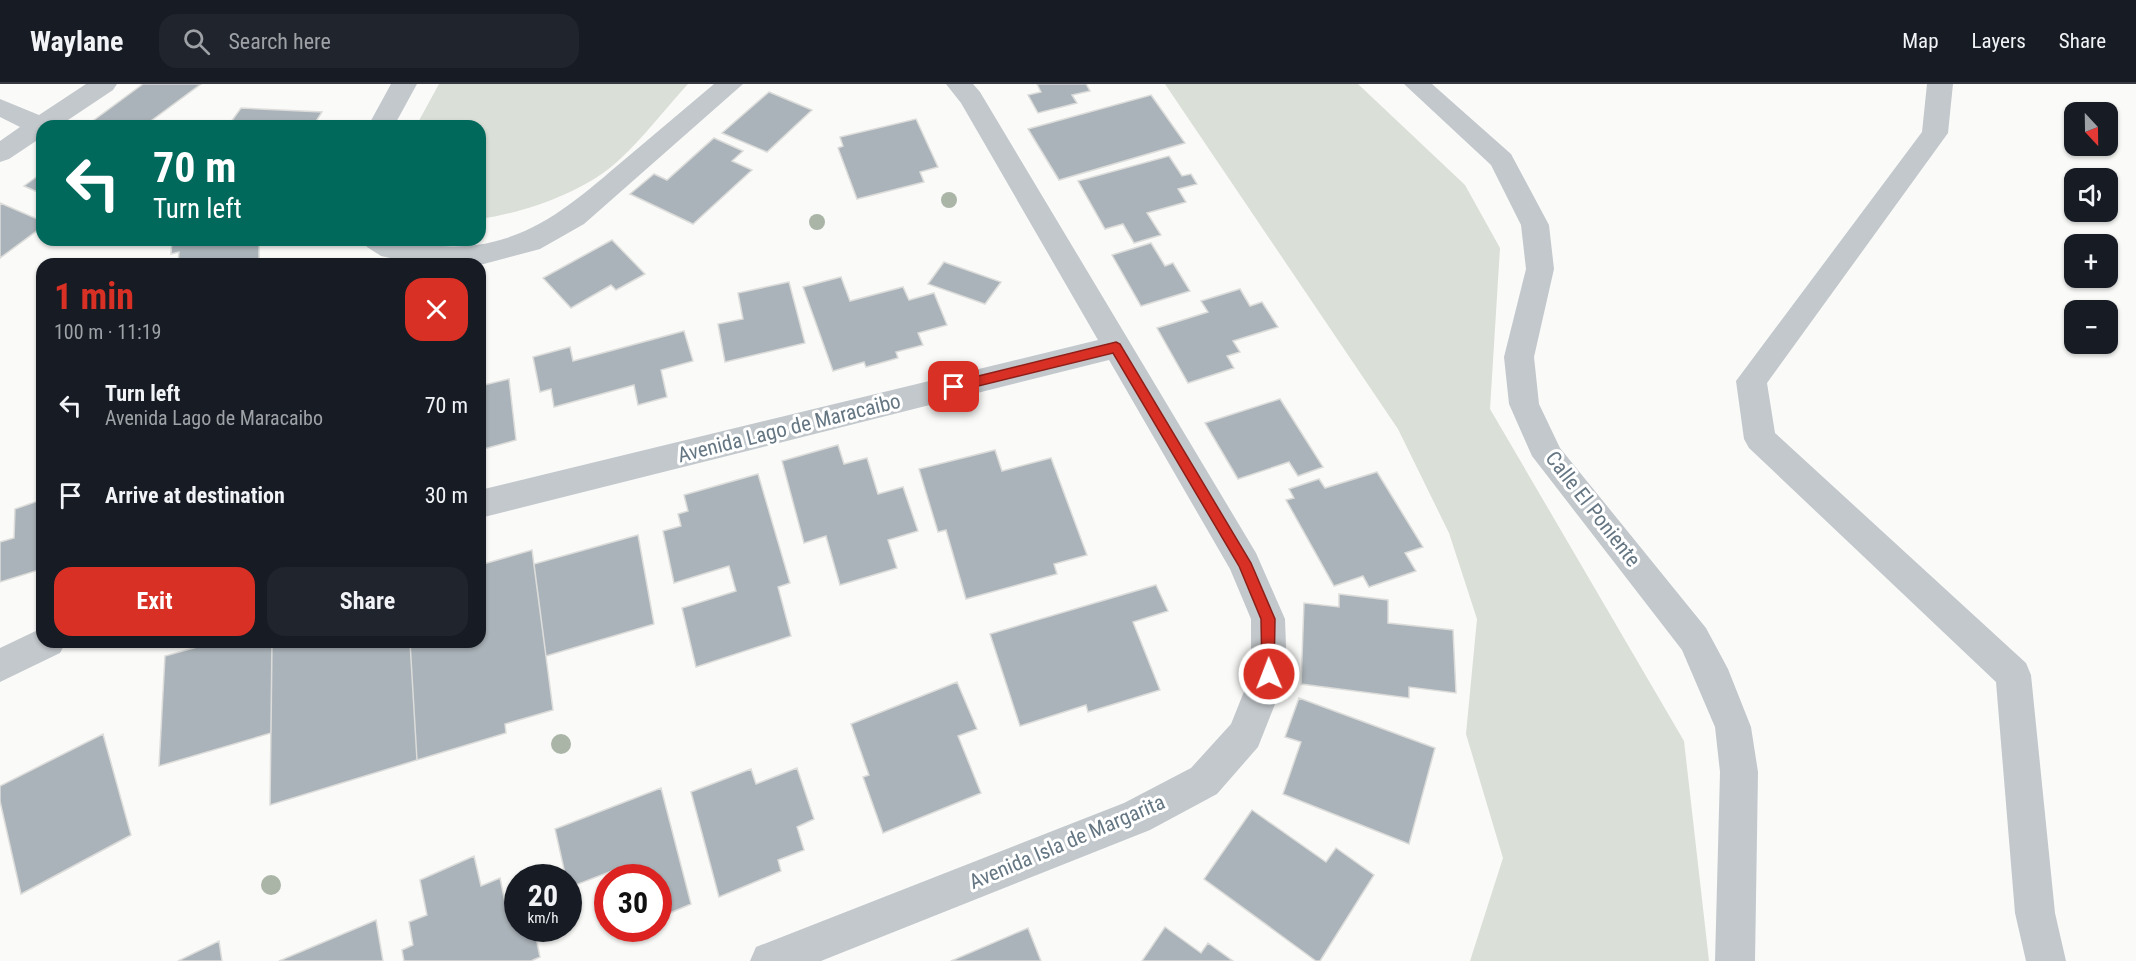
<!DOCTYPE html>
<html lang="en">
<head>
<meta charset="utf-8">
<style>
  :root { --surface:#171b24; --page:#20242c; --text:#f1f3f6; --muted:#9ea1a6; --line:#363941; --accent:#d93025 }
  body { margin:0; font-family:"Roboto Condensed",sans-serif; background:var(--page); color:var(--text); height:100vh; display:flex; flex-direction:column; font-size:22px; white-space:nowrap }
  * { box-sizing:border-box; margin:0 }
  p { font-size:20px; color:var(--muted) }
  .icon { flex:none; width:33px; height:33px; fill:none; stroke:currentColor; stroke-width:2; stroke-linecap:round; stroke-linejoin:round }
  .map { position:relative; flex:1; overflow:hidden }
  .panel { position:absolute; left:36px; top:174px; width:450px; height:390px; display:flex; flex-direction:column; background:var(--surface); border-radius:18px; box-shadow:0 2px 4px #0004 }
  .panel>* { flex:none }
  .banner { position:absolute; left:36px; top:36px; width:450px; height:126px; border-radius:18px; box-shadow:0 2px 4px #0004; background:#00695c; color:#fff; overflow:hidden }
  .needle { width:39px; rotate:158deg }
  .buttons { position:absolute; left:2064px; top:18px; display:grid; gap:12px }
  .buttons a { display:grid; place-items:center; width:54px; height:54px; border-radius:12px; background:var(--surface); box-shadow:0 2px 4px #0004; font-size:30px }
  .speed { position:absolute; left:504px; top:780px; display:flex; gap:12px; font-size:30px; font-weight:700; text-align:center }
  .speed>* { display:grid; place-content:center; width:78px; height:78px; border-radius:50%; background:var(--surface); box-shadow:0 2px 4px #0004; line-height:1 }
  .speed small { font-size:15px; font-weight:400 }
  .speed .limit { border:9px solid #d22; background:#fff; color:#111 }
  .pin { position:absolute; display:grid; place-items:center; width:51px; height:51px; color:#fff; margin:-26px; border-radius:12px; box-shadow:0 3px 9px #0006 }
  .me { position:absolute; width:66px; margin:-33px; rotate:359deg; stroke-linejoin:round; filter:drop-shadow(0 0 4px #0008) }
  .turn { display:flex; align-items:center; gap:21px; height:126px; padding:0 18px; font-size:27px }
  .turn .icon { width:78px; height:78px; stroke-width:2.5 }
  .turn b { display:block; font-size:42px; line-height:51px }
  .round { display:grid; place-items:center; flex:none; width:63px; height:63px; border-radius:18px; background:var(--page) }
  .summary { display:flex; align-items:center; justify-content:space-between; height:102px; padding:0 18px }
  h1 { font-size:36px; font-weight:700; line-height:45px; color:var(--accent) }
  .primary-button { display:flex; gap:12px; margin-top:auto; padding:12px 18px }
  .primary-button a { flex:1; height:69px; border-radius:18px; background:var(--accent); color:#fff; font-size:24px; font-weight:700; line-height:69px; text-align:center }
  .primary-button a+a { background:var(--page); color:var(--text) }
  ul { padding:0; list-style:none }
  li { display:flex; align-items:center; gap:18px; height:90px; padding:0 18px }
  li div { flex:1 }
  li b { display:block; font-size:22px }
  li em { font-style:normal }
  header { display:flex; align-items:center; gap:36px; box-sizing:border-box; height:84px; padding:0 30px; background:var(--surface); border-bottom:2px solid var(--line) }
  header strong { font-size:28px }
  nav { display:flex; gap:33px; margin-inline-start:auto; font-size:21px }
  .search { width:420px; height:54px; background:var(--page); display:flex; align-items:center; gap:15px; box-sizing:border-box; padding:0 21px; border-radius:18px; color:var(--muted); font-size:22px }
  .map>svg:first-child { display:block }
  .green { fill:#dadfd7 }
  .building { fill:#aab3b9; stroke:#dcdcda; stroke-width:1.5 }
  .lines { fill:none; stroke-linecap:round; stroke-linejoin:round }
  .minor { fill:#c3c8cc; fill-rule:evenodd }
  .tree { fill:#aab4a7 }
  .route { fill:#d93025; stroke:#8d1f18; stroke-width:1.5 }
  .labels { text-anchor:middle; stroke-width:6; stroke-linejoin:round; paint-order:stroke }
  .street-label { font-size:21px; fill:#657683; stroke:#fff }
</style>
</head>
<body>
<header>
<strong>Waylane</strong>
<div class="search"><svg class="icon" aria-label="search" viewBox="0 0 24 24"><circle cx="10" cy="10" r="6"/><path d="M15 15l6 6"/></svg>Search here</div>
<nav><a>Map</a><a>Layers</a><a>Share</a></nav>
</header>
<div class="map">
<svg width="2136" height="877" viewBox="0 0 2136 877">
  <rect width="100%" height="100%" fill="#fafaf8"/>
  <path class="green" d="M439,0H688C665,25 644,53 619,76C587,107 524,129 480,135V42H416Z
    M1165,0H1358L1465,101L1500,164L1490,325L1684,657L1709,877H1470L1503,774L1466,650L1477,535L1449,449L1398,345Z"/>
  <path class="building" d="M143,0H201L144,42H86Z
    M1037,0H1086L1090,7L1072,11L1077,19L1038,29L1028,11L1041,8Z
    M769,8L812,26L767,68L722,49Z
    M1151,11L1185,59L1059,96L1028,45Z
    M241,24L322,28L313,42H228Z
    M916,35L938,83L920,88L924,98L857,115L838,64L843,62L840,53Z
    M714,54L743,67L732,77L752,86L693,140L630,110L654,90L667,96Z
    M1169,72L1182,92L1191,90L1197,100L1178,105L1186,118L1147,129L1161,151L1134,159L1123,140L1105,145L1078,97Z
    M42,89V110L24,102Z
    M0,119L42,137V143L0,174Z
    M172,156H259V179L178,180L179,168L171,170Z
    M612,156L645,190L616,206L611,201L571,224L543,194Z
    M1151,159L1165,182L1173,179L1190,207L1141,222L1112,171Z
    M944,178L1001,198L985,220L928,200Z
    M841,193L850,217L903,203L909,216L934,209L947,241L918,249L923,261L896,268L898,274L866,283L864,278L833,287L803,203Z
    M789,198L805,259L725,278L718,240L743,235L738,209Z
    M1240,205L1250,222L1262,218L1278,243L1233,257L1240,268L1227,272L1234,284L1188,299L1157,244L1208,228L1201,217Z
    M684,247L693,277L661,286L667,313L638,321L634,301L554,323L551,305L540,308L533,273L570,263L573,277Z
    M509,295L516,356L480,366V302Z
    M1280,315L1323,383L1298,392L1289,378L1238,395L1205,339Z
    M838,361L844,380L867,374L878,410L903,403L918,447L888,456L897,484L840,501L826,452L804,459L782,377Z
    M995,366L1002,387L1051,374L1087,471L1054,480L1057,490L966,515L946,446L938,448L919,385Z
    M42,386V485L0,498V458L14,454L15,425L41,416Z
    M1377,388L1423,463L1405,469L1416,487L1369,503L1363,492L1334,502L1286,416L1294,414L1289,405L1319,395L1325,404Z
    M758,390L790,499L778,503L791,552L696,583L682,524L736,507L729,482L674,499L663,447L681,442L678,430L688,427L684,411Z
    M638,451L654,540L546,572L534,480Z
    M532,466L553,626L505,640L506,649L417,676L410,558H480V481Z
    M1156,501L1168,527L1133,538L1160,606L1088,628L1086,621L1020,642L990,550Z
    M1339,510L1388,516V539L1453,546L1456,609L1409,603V614L1301,600L1304,519L1339,523Z
    M215,558H272L271,649L159,682L165,572Z
    M272,558H410L417,676L270,721Z
    M957,598L977,645L958,652L981,709L883,749L863,693L869,691L851,640Z
    M1299,614L1435,664L1409,760L1283,710L1301,658L1285,653Z
    M103,650L131,751L21,810L0,717V702Z
    M797,684L814,735L797,743L804,766L778,776L781,787L719,813L691,708L751,685L756,700Z
    M661,704L691,820L658,834V794H624L622,783L568,804V794H566L555,745Z
    M1252,726L1326,778L1336,764L1374,791L1320,877H1316L1204,795Z
    M474,772L481,802L500,794L508,833L518,829V844H534L540,873L531,877H404L402,866L413,861L409,838L427,831L420,796Z
    M376,836L383,877H279Z
    M1165,843L1201,869L1208,859L1233,877H1142Z
    M1028,844L1041,877H951Z
    M219,857L222,877H178Z"/>
  <g class="lines">
    <path class="minor" d="M86,0H117L113,6L59,42H42V53L9,75L0,78V57L20,43L0,33V15L39,31Z
      M391,0H417L394,42H368Z
      M714,0H743L584,140L540,165L480,181L418,180L381,172L367,163L363,156C401,156 438,166 476,161C537,153 579,114 624,76C654,51 684,25 714,0Z
      M946,0H973L980,8L1256,469L1285,535L1287,590L1258,663L1217,710L1150,746L821,877H750L756,863L1124,719L1191,684L1231,640L1251,590V535L1230,485L1109,276L480,434V406L1098,256L961,19Z
      M1404,0H1432L1511,70L1549,141L1554,185L1534,273L1539,320L1560,364L1706,544L1728,585L1751,643L1758,688L1755,877H1715L1720,688L1715,643L1682,566L1532,372L1509,320L1504,273L1526,185L1521,141L1491,81Z
      M1927,0H1953L1948,49L1767,299L1775,349L2026,579L2031,591L2055,829L2066,877H2026L2015,829L1996,598L1749,364L1744,355L1736,297L1922,48Z
      M42,544V558H66L60,569L0,598V564Z"/>
  </g>
  <g class="tree">
    <circle cx="949" cy="116" r="8"/>
    <circle cx="817" cy="138" r="8"/>
    <circle cx="561" cy="660" r="10"/>
    <circle cx="271" cy="801" r="10"/>
  </g>
  <path class="route" d="M1116,258L1120,260L1251,479L1275,535L1274,594L1269,596L1262,590L1261,535L1239,482L1113,269L954,308L948,303L954,298Z"/>
  <g class="labels">
    <g class="street-label">
      <text transform="translate(789 344) rotate(-14)" y="7">Avenida Lago de Maracaibo</text>
      <text transform="translate(1593 425) rotate(52)" y="7">Calle El Poniente</text>
      <text transform="translate(1067 758) rotate(-23)" y="7">Avenida Isla de Margarita</text>
    </g>
  </g>
</svg>
<div class="buttons">
<a><svg class="needle" viewBox="-14 -14 28 28"><path d="M0-13l5 13h-10z" fill="#e53935"/><path d="M0 13l5-13h-10z" fill="#9ea1a6"/></svg></a>
<a><svg class="icon" aria-label="sound" viewBox="0 0 24 24"><path d="M4 9h4l5-4v14l-5-4H4zM17 9q2 3 0 6"/></svg></a>
<a>+</a>
<a>−</a>
</div>
<div class="speed"><div>20<small>km/h</small></div><div class="limit">30</div></div>
<div class="pin" style="left:954px;top:303px;background:#d93025"><svg class="icon" aria-label="arrive" viewBox="0 0 24 24"><path d="M6 21V4h12l-3 4 3 4H6"/></svg></div>
<svg class="me" style="left:1269px;top:590px" viewBox="-20 -20 40 40"><circle r="17" fill="#d93025" stroke="#fff" stroke-width="3"/><path d="M0-11L8 9 0 5-8 9z" fill="#fff"/></svg>
<div class="banner">
<div class="turn"><svg class="icon" aria-label="left" viewBox="0 0 24 24"><path d="M17 20v-9H6M10 6l-5 5 5 5"/></svg><div><b>70 m</b>Turn left</div></div>
</div>
<section class="panel">
<div class="summary"><div><h1>1 min</h1><p>100 m · 11:19</p></div><a class="round" style="background:#d93025;color:#fff"><svg class="icon" aria-label="close" viewBox="0 0 24 24"><path d="M6 6l12 12M18 6L6 18"/></svg></a></div>
<ul>
<li><svg class="icon" aria-label="left" viewBox="0 0 24 24"><path d="M17 20v-9H6M10 6l-5 5 5 5"/></svg><div><b>Turn left</b><p>Avenida Lago de Maracaibo</p></div><em>70 m</em></li>
<li><svg class="icon" aria-label="arrive" viewBox="0 0 24 24"><path d="M6 21V4h12l-3 4 3 4H6"/></svg><div><b>Arrive at destination</b></div><em>30 m</em></li>
</ul>
<div class="primary-button"><a>Exit</a><a>Share</a></div>
</section>
</div>
</body>
</html>
